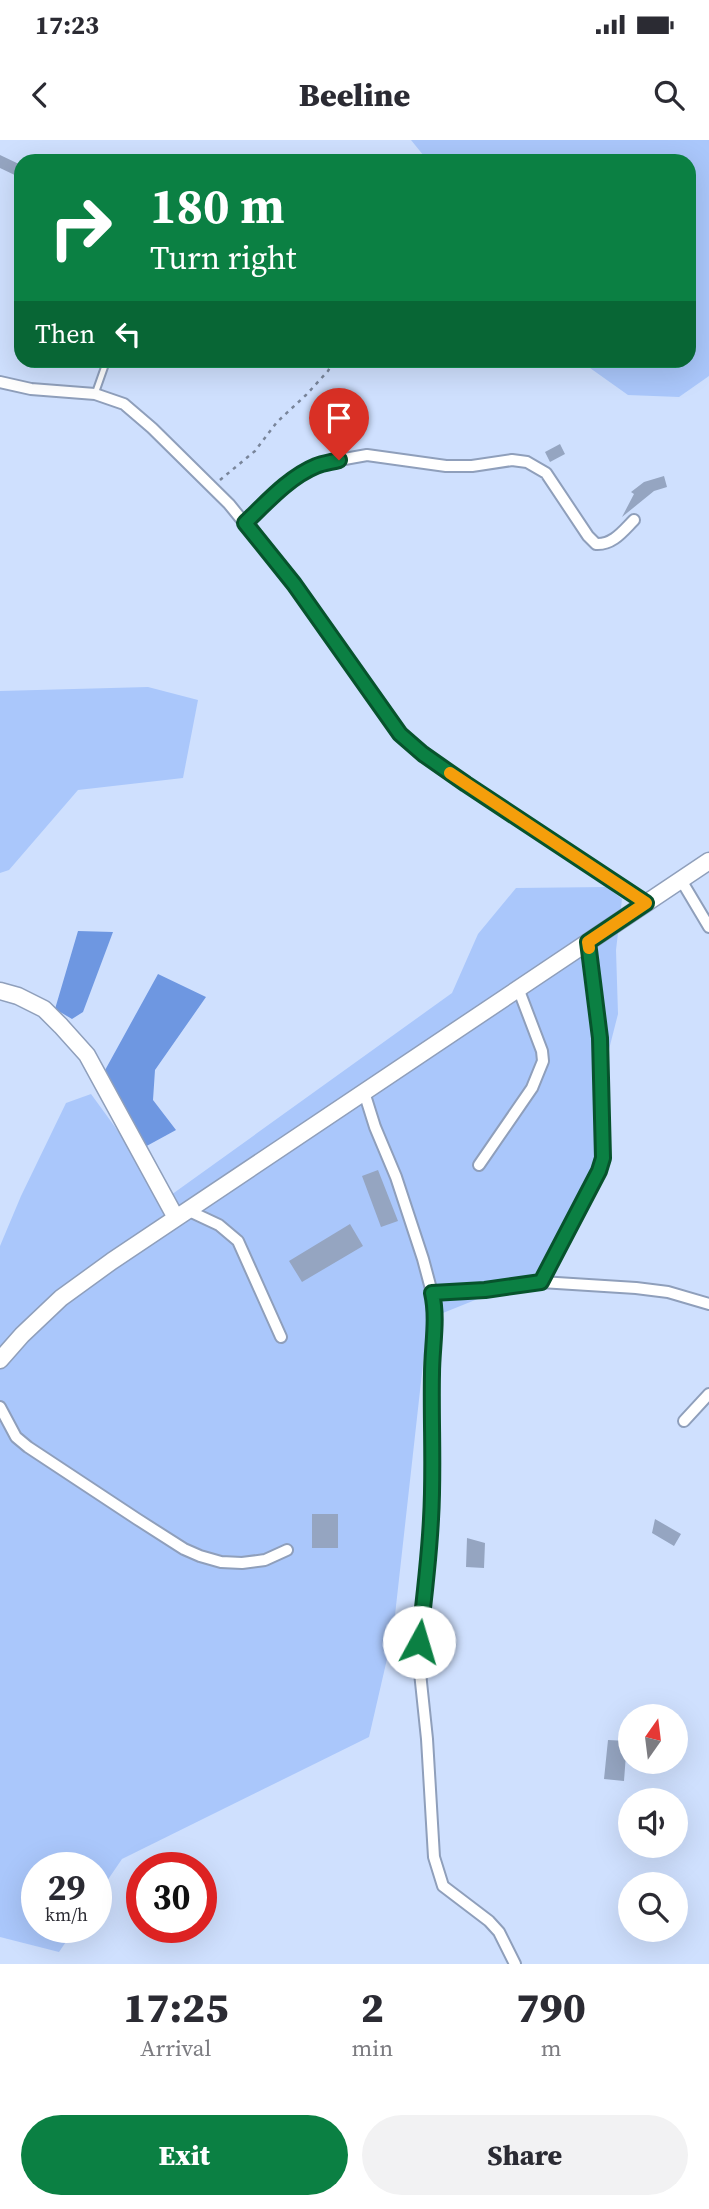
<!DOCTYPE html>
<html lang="en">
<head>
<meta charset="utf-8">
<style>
  :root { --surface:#fff; --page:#f2f2f3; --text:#2b2b33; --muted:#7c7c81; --accent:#0b8043 }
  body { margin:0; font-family:"Source Serif 4",serif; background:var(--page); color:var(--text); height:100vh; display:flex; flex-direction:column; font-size:26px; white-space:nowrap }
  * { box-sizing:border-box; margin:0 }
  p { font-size:23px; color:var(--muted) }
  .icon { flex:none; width:38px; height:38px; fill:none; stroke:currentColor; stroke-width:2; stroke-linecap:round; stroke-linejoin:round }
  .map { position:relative; height:1824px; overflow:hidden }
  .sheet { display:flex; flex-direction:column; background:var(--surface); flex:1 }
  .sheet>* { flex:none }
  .hud { position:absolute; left:14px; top:14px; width:682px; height:214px; border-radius:21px; box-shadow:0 7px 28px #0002; background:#0b8043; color:#fff; overflow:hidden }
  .needle { width:46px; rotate:14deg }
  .fabs { position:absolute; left:618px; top:1564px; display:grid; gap:14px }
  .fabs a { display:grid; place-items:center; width:70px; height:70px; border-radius:50%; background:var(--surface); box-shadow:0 7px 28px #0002; font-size:35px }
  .speed { position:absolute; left:21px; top:1712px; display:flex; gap:14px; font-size:35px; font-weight:700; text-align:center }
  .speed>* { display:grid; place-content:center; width:91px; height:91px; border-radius:50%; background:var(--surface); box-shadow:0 7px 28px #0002; line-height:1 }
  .speed small { font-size:18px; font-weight:400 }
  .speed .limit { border:10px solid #d22; background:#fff; color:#111 }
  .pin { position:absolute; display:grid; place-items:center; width:60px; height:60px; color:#fff; margin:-72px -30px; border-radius:50% 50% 50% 0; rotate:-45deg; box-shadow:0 0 7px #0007 }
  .pin .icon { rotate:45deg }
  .me { position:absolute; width:77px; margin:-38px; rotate:6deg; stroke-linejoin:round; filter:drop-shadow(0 0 5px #0008) }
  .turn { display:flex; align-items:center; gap:24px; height:147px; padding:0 21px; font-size:32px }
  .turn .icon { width:91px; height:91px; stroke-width:2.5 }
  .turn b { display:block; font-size:49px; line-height:60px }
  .then { display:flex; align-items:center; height:66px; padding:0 21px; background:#0003; gap:14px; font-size:26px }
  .eta { display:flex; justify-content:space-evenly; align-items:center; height:119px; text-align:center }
  .eta b { font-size:42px; font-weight:800; line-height:49px }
  .button { display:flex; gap:14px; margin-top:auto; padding:14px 21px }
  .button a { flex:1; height:80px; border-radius:42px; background:var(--accent); color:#fff; font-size:28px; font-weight:800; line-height:80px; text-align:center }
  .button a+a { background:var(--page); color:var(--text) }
  .status { display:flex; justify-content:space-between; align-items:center; height:49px; padding:0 35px; background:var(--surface); direction:ltr }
  .status svg { height:19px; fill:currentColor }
  header { display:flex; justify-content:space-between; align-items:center; height:91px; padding:0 21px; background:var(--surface); font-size:32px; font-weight:800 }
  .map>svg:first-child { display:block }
  .green { fill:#aac7fb }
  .water { fill:#6e97e1 }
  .building { fill:#95a5c1 }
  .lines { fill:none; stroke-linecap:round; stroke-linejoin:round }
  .lane-casing { stroke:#8f9fbb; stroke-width:9 }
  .street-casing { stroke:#8f9fbb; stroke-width:14 }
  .secondary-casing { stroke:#8f9fbb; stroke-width:19 }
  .path { stroke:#79859a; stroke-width:2.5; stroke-dasharray:3.5 5; stroke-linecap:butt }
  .lane { stroke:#fff; stroke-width:5 }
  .street { stroke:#fff; stroke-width:10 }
  .secondary { stroke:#fff; stroke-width:16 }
  .route-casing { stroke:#07532c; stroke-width:18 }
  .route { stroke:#0b8043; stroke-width:12 }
  .slow { stroke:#f59e0b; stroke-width:12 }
</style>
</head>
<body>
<div class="status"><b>17:23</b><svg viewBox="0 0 49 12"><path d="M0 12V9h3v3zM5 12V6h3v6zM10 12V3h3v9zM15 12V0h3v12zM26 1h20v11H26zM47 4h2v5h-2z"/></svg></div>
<header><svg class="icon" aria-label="back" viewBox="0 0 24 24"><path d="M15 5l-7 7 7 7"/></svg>Beeline<svg class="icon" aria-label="search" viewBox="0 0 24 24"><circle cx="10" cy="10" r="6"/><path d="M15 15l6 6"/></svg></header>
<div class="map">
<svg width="709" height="1824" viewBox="0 0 709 1824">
  <rect width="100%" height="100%" fill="#cfe0fe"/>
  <path class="green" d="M411,0H709V236L679,257L628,255L590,228L584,221L690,220V21H428Z
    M148,547L198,560L183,638L78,650L9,730L0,733V551Z
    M607,747L622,759L616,810L618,874L605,925L604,1004L537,1135L428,1179L393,1493L369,1597L122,1719L96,1757V1727H37V1787H76L59,1812L0,1797V1106L21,1056L66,963L91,954L145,1028L171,1055L452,853L478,794L516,748Z"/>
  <path class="water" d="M78,791L113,792L83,872L72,879L55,869Z
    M158,834L206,857L155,930L153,960L176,990L143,1008L104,932Z"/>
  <path class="building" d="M0,15L21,25V38L0,28Z
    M560,304L565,314L550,322L545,312Z
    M664,336L667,347L654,351L622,377L634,354L631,352L644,342Z
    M378,1030L398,1081L381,1087L362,1036Z
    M350,1084L363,1106L302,1142L289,1121Z
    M312,1374H338V1408H312Z
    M655,1379L681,1394L674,1406L652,1393Z
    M467,1398L485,1403L484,1428L466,1427Z
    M608,1600L627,1601L624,1641L604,1639Z"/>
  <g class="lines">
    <g class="lane-casing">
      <path id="lane" d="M95,254L107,220"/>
    </g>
    <g class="street-casing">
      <path id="street" d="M0,242L31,249L95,254L124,264L152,288L229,364L294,444L400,594L423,614L466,644L646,763
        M245,383L286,345L304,333L316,326L339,320L367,315L446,326H472L512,320L527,322L546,333L588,396L596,404C613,405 623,391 634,380
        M681,740L709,787
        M364,952L375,987L396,1037L423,1119L435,1164L432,1232V1377L428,1428L419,1502V1523L427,1599L434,1717L443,1746L489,1781L499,1792L515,1824
        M479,1025L532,948L543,921L542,911L518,848
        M187,1070L219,1085L238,1101L281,1197
        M541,1142L599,1031L603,1018L600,898L588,802
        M432,1153L485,1150L541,1142L636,1148L668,1152L709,1164
        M0,1267L16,1297L28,1307L137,1379L184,1409L200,1416L221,1422L242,1423L265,1420L287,1410
        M684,1281L709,1254"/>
    </g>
    <g class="secondary-casing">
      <path id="secondary" d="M0,851L18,856L44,869L61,886L87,915L176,1078
        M0,1220L22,1195L61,1158L112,1121L709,721"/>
    </g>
    <path class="path" d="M220,340L255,311L277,282L306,255L328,231L334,220"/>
    <use href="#lane" class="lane"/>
    <use href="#street" class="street"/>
    <use href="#secondary" class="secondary"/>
  </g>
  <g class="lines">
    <g class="route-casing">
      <path id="route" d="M339,320C332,322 323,323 316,326C289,337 266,363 245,383L294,444L400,594L423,614L466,644L646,763L588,802L600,898L603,1018L599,1031L541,1142L485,1150L432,1153C438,1179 432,1207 432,1234C431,1282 434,1331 431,1379C429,1420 424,1461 419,1502"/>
    </g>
    <use href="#route" class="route"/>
    <path class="slow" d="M450,633L646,763L588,802L589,808"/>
  </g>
</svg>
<div class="fabs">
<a><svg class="needle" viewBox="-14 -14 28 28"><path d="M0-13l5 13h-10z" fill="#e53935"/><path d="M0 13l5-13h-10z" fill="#7c7c81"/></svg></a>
<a><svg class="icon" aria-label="sound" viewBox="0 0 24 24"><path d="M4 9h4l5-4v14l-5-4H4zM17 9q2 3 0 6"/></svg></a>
<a><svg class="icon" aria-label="search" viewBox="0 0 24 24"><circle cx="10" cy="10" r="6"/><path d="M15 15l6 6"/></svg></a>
</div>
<div class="speed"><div>29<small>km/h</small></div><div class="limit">30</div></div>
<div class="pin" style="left:339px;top:320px;background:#d93025"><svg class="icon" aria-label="arrive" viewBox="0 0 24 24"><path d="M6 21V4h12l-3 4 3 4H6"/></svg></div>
<svg class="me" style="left:419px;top:1502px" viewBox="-20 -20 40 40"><circle r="19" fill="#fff"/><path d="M0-13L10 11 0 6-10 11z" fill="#0b8043"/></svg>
<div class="hud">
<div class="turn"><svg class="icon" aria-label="right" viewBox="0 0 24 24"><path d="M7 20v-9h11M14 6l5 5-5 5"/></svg><div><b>180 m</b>Turn right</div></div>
<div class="then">Then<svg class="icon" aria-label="left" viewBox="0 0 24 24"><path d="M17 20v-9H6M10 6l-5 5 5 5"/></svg></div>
</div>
</div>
<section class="sheet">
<div class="eta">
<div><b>17:25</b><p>Arrival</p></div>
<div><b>2</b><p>min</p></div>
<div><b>790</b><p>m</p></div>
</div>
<div class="button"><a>Exit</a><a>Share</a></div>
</section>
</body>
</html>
